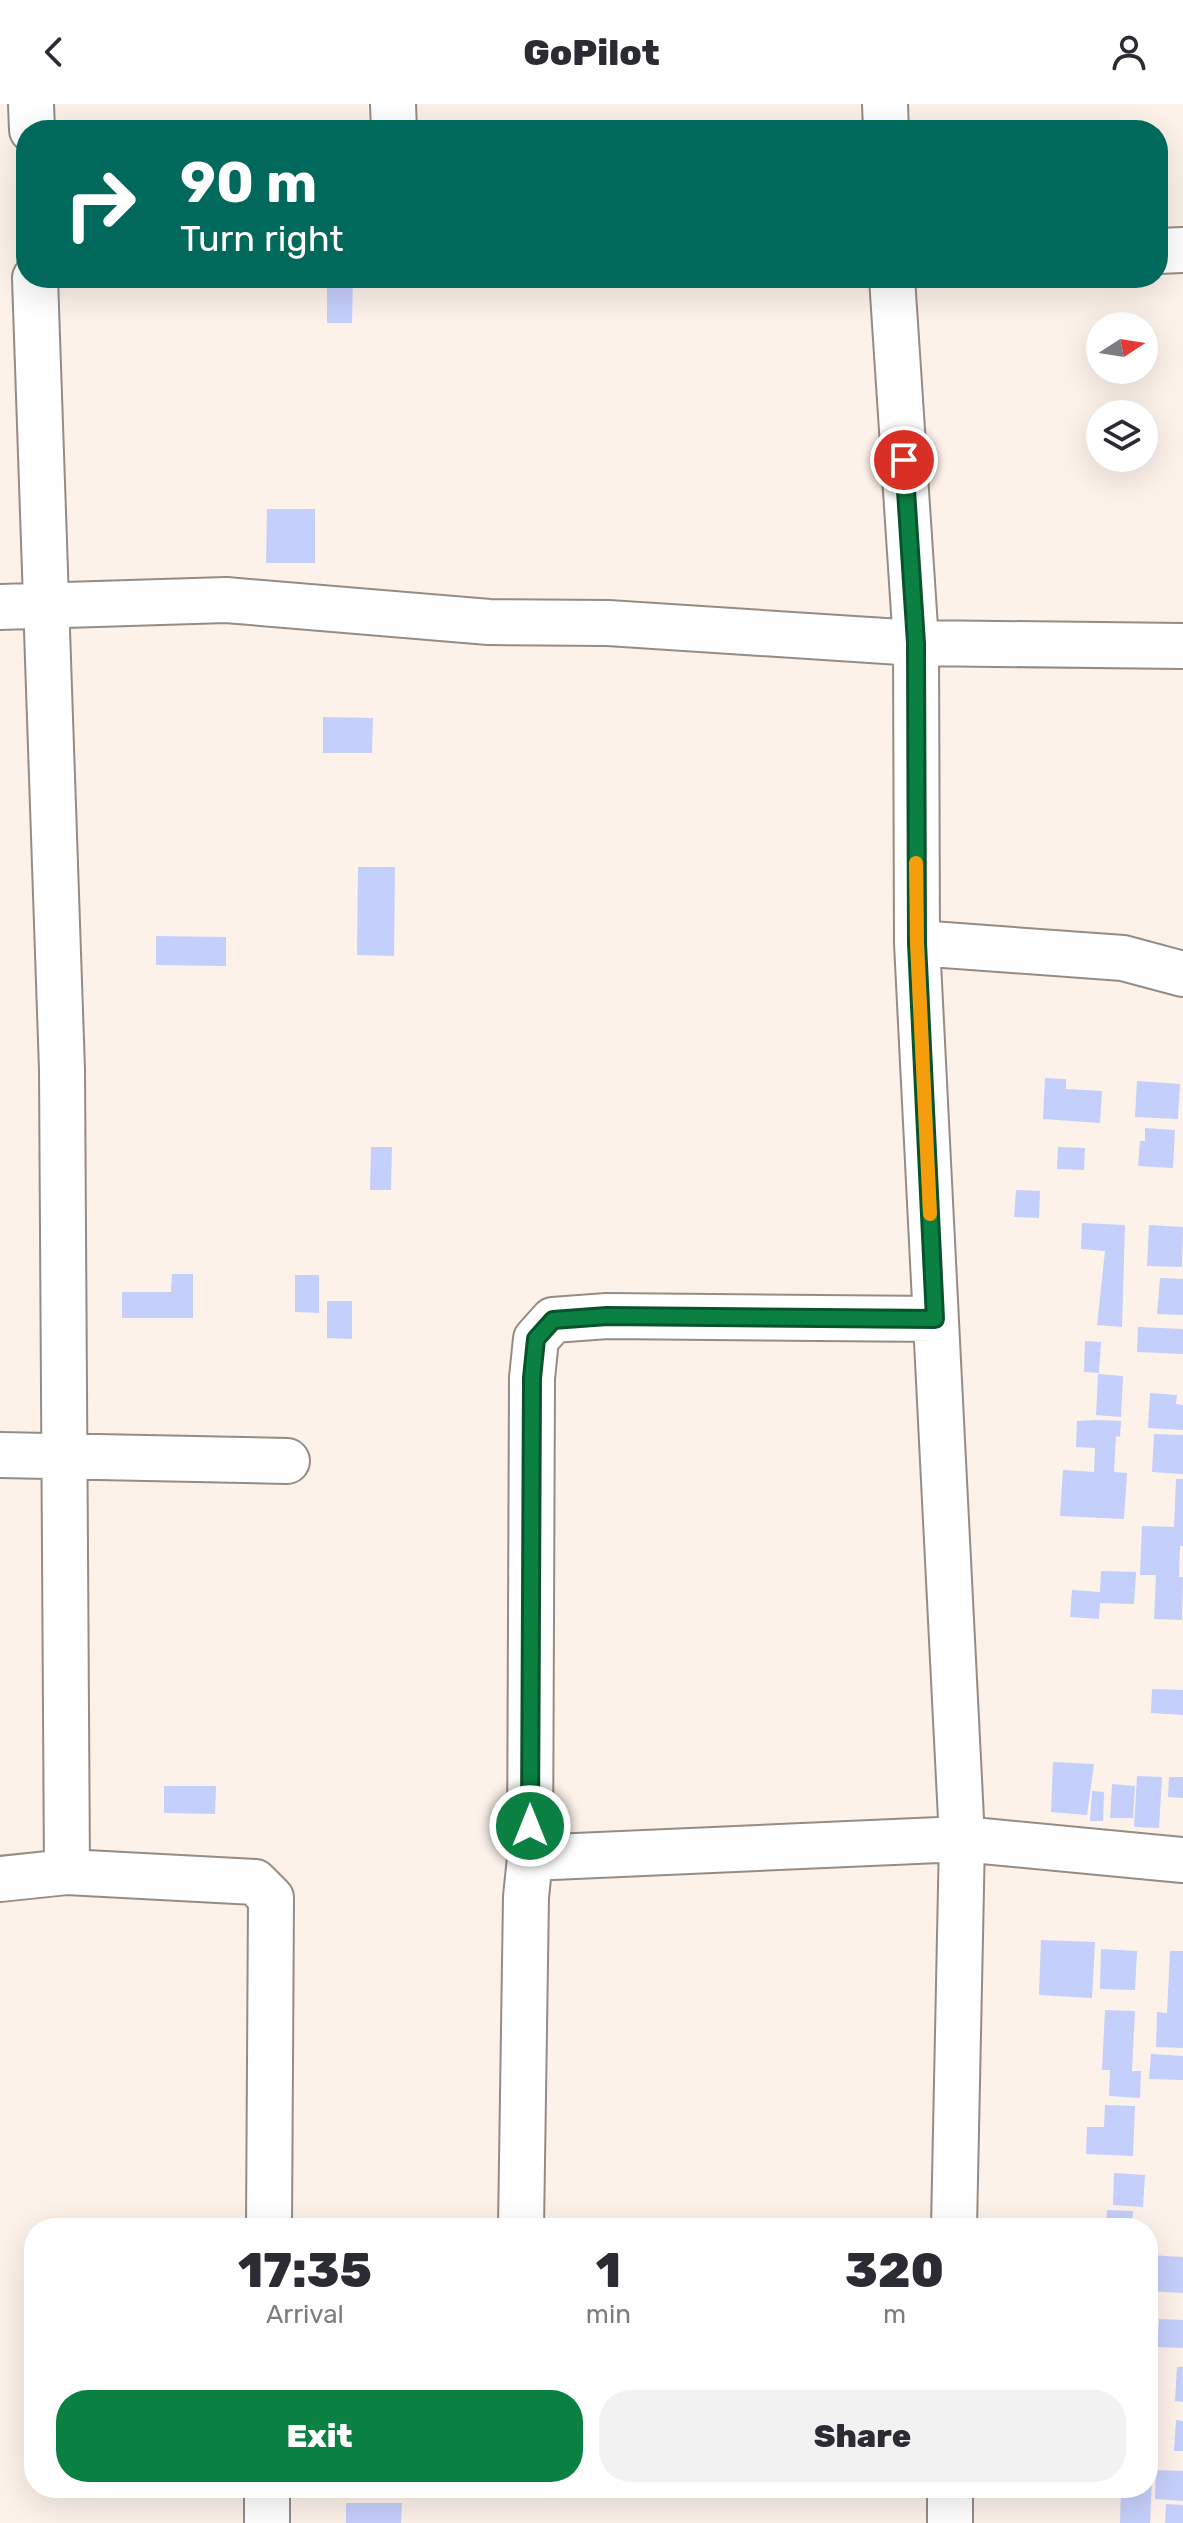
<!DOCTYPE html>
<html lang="en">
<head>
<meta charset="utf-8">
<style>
  :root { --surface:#fff; --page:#f2f2f3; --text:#2b2b33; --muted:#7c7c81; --accent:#0b8043 }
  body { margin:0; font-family:Rubik,sans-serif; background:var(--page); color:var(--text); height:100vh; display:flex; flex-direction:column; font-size:30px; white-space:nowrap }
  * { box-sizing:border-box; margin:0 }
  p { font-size:26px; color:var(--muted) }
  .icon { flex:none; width:44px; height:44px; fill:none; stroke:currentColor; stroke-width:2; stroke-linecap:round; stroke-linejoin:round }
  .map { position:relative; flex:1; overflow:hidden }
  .panel { position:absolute; left:24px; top:2114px; width:1134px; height:280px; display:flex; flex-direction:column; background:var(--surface); border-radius:32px; box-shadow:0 8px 32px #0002 }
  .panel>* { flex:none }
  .top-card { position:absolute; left:16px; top:16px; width:1152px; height:168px; border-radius:32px; box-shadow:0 8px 32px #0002; background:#00695c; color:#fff; overflow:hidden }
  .needle { width:52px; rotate:78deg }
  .tools { position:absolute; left:1086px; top:208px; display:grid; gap:16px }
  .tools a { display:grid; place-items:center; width:72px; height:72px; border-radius:50%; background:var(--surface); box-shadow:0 8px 32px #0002; font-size:40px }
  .pin { position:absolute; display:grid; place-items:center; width:68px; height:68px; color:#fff; margin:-34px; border:4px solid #fff; border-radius:50%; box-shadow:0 2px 8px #0007 }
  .me { position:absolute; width:88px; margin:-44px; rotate:0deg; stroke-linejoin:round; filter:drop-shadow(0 0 6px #0008) }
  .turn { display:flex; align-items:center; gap:28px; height:168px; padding:0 32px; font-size:36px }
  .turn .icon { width:104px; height:104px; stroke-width:2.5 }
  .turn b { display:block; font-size:56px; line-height:68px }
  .eta { display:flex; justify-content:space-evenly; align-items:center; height:136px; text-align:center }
  .eta b { font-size:48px; font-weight:800; line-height:56px }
  .cta { display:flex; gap:16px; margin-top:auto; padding:16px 32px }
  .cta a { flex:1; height:92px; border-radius:32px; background:var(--accent); color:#fff; font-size:32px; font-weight:800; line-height:92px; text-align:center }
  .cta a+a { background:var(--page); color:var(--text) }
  header { display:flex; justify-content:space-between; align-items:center; height:104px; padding:0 32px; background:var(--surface); font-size:36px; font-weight:800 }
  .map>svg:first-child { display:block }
  .building { fill:#c5cffb }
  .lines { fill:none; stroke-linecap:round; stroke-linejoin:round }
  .minor-casing { stroke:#958c85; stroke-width:48 }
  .minor { stroke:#fff; stroke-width:44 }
  .route-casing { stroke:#07532c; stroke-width:20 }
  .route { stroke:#0b8043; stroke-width:14 }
  .slow { stroke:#f59e0b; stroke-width:14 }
</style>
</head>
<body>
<header><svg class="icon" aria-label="back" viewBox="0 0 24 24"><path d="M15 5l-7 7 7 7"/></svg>GoPilot<svg class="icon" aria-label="person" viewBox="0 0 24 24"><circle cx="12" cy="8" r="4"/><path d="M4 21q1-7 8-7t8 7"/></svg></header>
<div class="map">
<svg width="1183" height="2419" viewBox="0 0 1183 2419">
  <rect width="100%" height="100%" fill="#fcf2ea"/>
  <path class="building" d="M327,174H353L352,219H327Z
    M267,405H315V459H266Z
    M323,613L373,614L372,649H323Z
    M358,763H395L394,852L357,851Z
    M156,832L226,833V862L156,861Z
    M1045,974L1066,975V985L1102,987L1100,1019L1043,1015Z
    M1137,977L1180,980L1178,1015L1135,1013Z
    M1145,1024L1175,1026L1173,1064L1138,1062L1140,1037H1145Z
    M371,1043H392L391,1086H370Z
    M1058,1043L1085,1044L1084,1066L1057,1065Z
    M1016,1086L1040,1087L1039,1114L1014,1113Z
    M1082,1119L1125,1121L1122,1223L1097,1221L1105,1147L1081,1145Z
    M1149,1121L1183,1123L1182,1163L1147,1162Z
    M172,1170H193V1214H122V1188H171Z
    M295,1171H319V1209L295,1208Z
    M1160,1174L1183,1175V1211L1157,1210Z
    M327,1197H352V1235L327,1234Z
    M1138,1223L1183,1225V1250L1137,1248Z
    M1085,1237L1101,1238L1099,1269L1084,1268Z
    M1098,1270L1123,1272L1121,1313L1096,1311Z
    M1150,1289L1177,1291L1176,1300L1183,1301V1326L1148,1324Z
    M1097,1316L1121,1317L1120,1333L1116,1332L1114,1368L1127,1369L1124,1415L1060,1412L1063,1366L1094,1368L1095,1344L1076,1343L1077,1317Z
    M1154,1330L1183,1331V1370L1152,1368Z
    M1176,1375H1183V1442H1180L1179,1473H1183L1182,1516L1154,1515L1156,1471H1140L1142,1422L1174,1423Z
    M1101,1467L1136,1468L1134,1500L1100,1499L1099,1515L1070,1513L1072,1486L1100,1488Z
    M1152,1585L1183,1586V1611L1151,1609Z
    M1053,1658L1094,1660L1087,1711L1051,1708Z
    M1137,1672L1162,1673L1159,1724L1134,1723Z
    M1169,1673H1183V1694L1168,1693Z
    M1112,1680L1135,1682L1133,1714H1110Z
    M164,1682H216L215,1710L164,1709Z
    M1092,1687L1104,1688L1103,1717H1090Z
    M1041,1836L1095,1838L1092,1894L1039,1891Z
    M1101,1845L1137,1847L1135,1886L1100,1885Z
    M1170,1847H1183V1944L1156,1943L1157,1908L1167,1909Z
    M1105,1906L1135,1907L1132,1967H1141L1140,1994L1109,1992L1110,1966H1102Z
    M1151,1950L1183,1952V1976L1149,1975Z
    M1105,2001L1135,2002L1133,2052L1086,2050L1087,2023H1104Z
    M1114,2069L1145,2071L1143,2103L1113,2101Z
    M1107,2106L1133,2107L1132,2124H1106Z
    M1148,2151L1183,2153V2189L1148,2187Z
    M1159,2215L1183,2216V2244L1157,2243Z
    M1177,2263H1183V2298L1175,2297Z
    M1176,2316L1183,2317V2347H1174Z
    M1148,2351H1153L1150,2419H1120L1121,2384H1148Z
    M1156,2366L1183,2367V2397L1155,2395Z
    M327,2384H384V2393L327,2392Z
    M346,2399H402L401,2419H346Z
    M1166,2400L1183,2401V2419H1165Z"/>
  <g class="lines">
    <g class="minor-casing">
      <path id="minor" d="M31,0L32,26
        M393,0L394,26
        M885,0L886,26
        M1158,147L1183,146
        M35,174L62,966L67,1768
        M892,174L916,539L917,839L962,1735L954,2124
        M0,503L226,496L489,518L608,519L916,539L1183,542
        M917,839L1123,854L1183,870
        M0,1351L287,1357
        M530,1754L532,1274L536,1235L553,1216L607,1212L935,1215
        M0,1775L67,1768L255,1778L271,1794L269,2124
        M521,2124L526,1793L530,1754L962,1735L1183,1756
        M267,2419V2384
        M950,2419V2384"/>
    </g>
    <use href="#minor" class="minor"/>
  </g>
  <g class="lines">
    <g class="route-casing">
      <path id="route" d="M530,1722L532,1274L536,1235L553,1216L607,1212L935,1215L917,839L916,539L904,356"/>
    </g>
    <use href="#route" class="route"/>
    <path class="slow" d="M916,759L917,839L930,1110"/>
  </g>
</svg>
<div class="tools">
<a><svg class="needle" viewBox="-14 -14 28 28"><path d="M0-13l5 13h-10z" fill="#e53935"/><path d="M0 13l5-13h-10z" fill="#7c7c81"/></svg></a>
<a><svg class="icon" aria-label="layers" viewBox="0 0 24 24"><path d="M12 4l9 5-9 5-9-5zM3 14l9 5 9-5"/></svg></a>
</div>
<div class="pin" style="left:904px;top:356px;background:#d93025"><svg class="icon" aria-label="arrive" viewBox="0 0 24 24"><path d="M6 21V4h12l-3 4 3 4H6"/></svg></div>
<svg class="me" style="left:530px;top:1722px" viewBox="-20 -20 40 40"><circle r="17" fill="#0b8043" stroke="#fff" stroke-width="3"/><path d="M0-11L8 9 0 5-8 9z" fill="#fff"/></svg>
<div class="top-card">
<div class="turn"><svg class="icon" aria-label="right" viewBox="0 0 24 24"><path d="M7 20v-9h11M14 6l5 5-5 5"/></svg><div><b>90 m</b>Turn right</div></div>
</div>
<section class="panel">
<div class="eta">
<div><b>17:35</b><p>Arrival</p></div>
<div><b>1</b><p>min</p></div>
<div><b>320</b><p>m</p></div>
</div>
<div class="cta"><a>Exit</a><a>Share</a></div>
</section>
</div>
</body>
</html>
